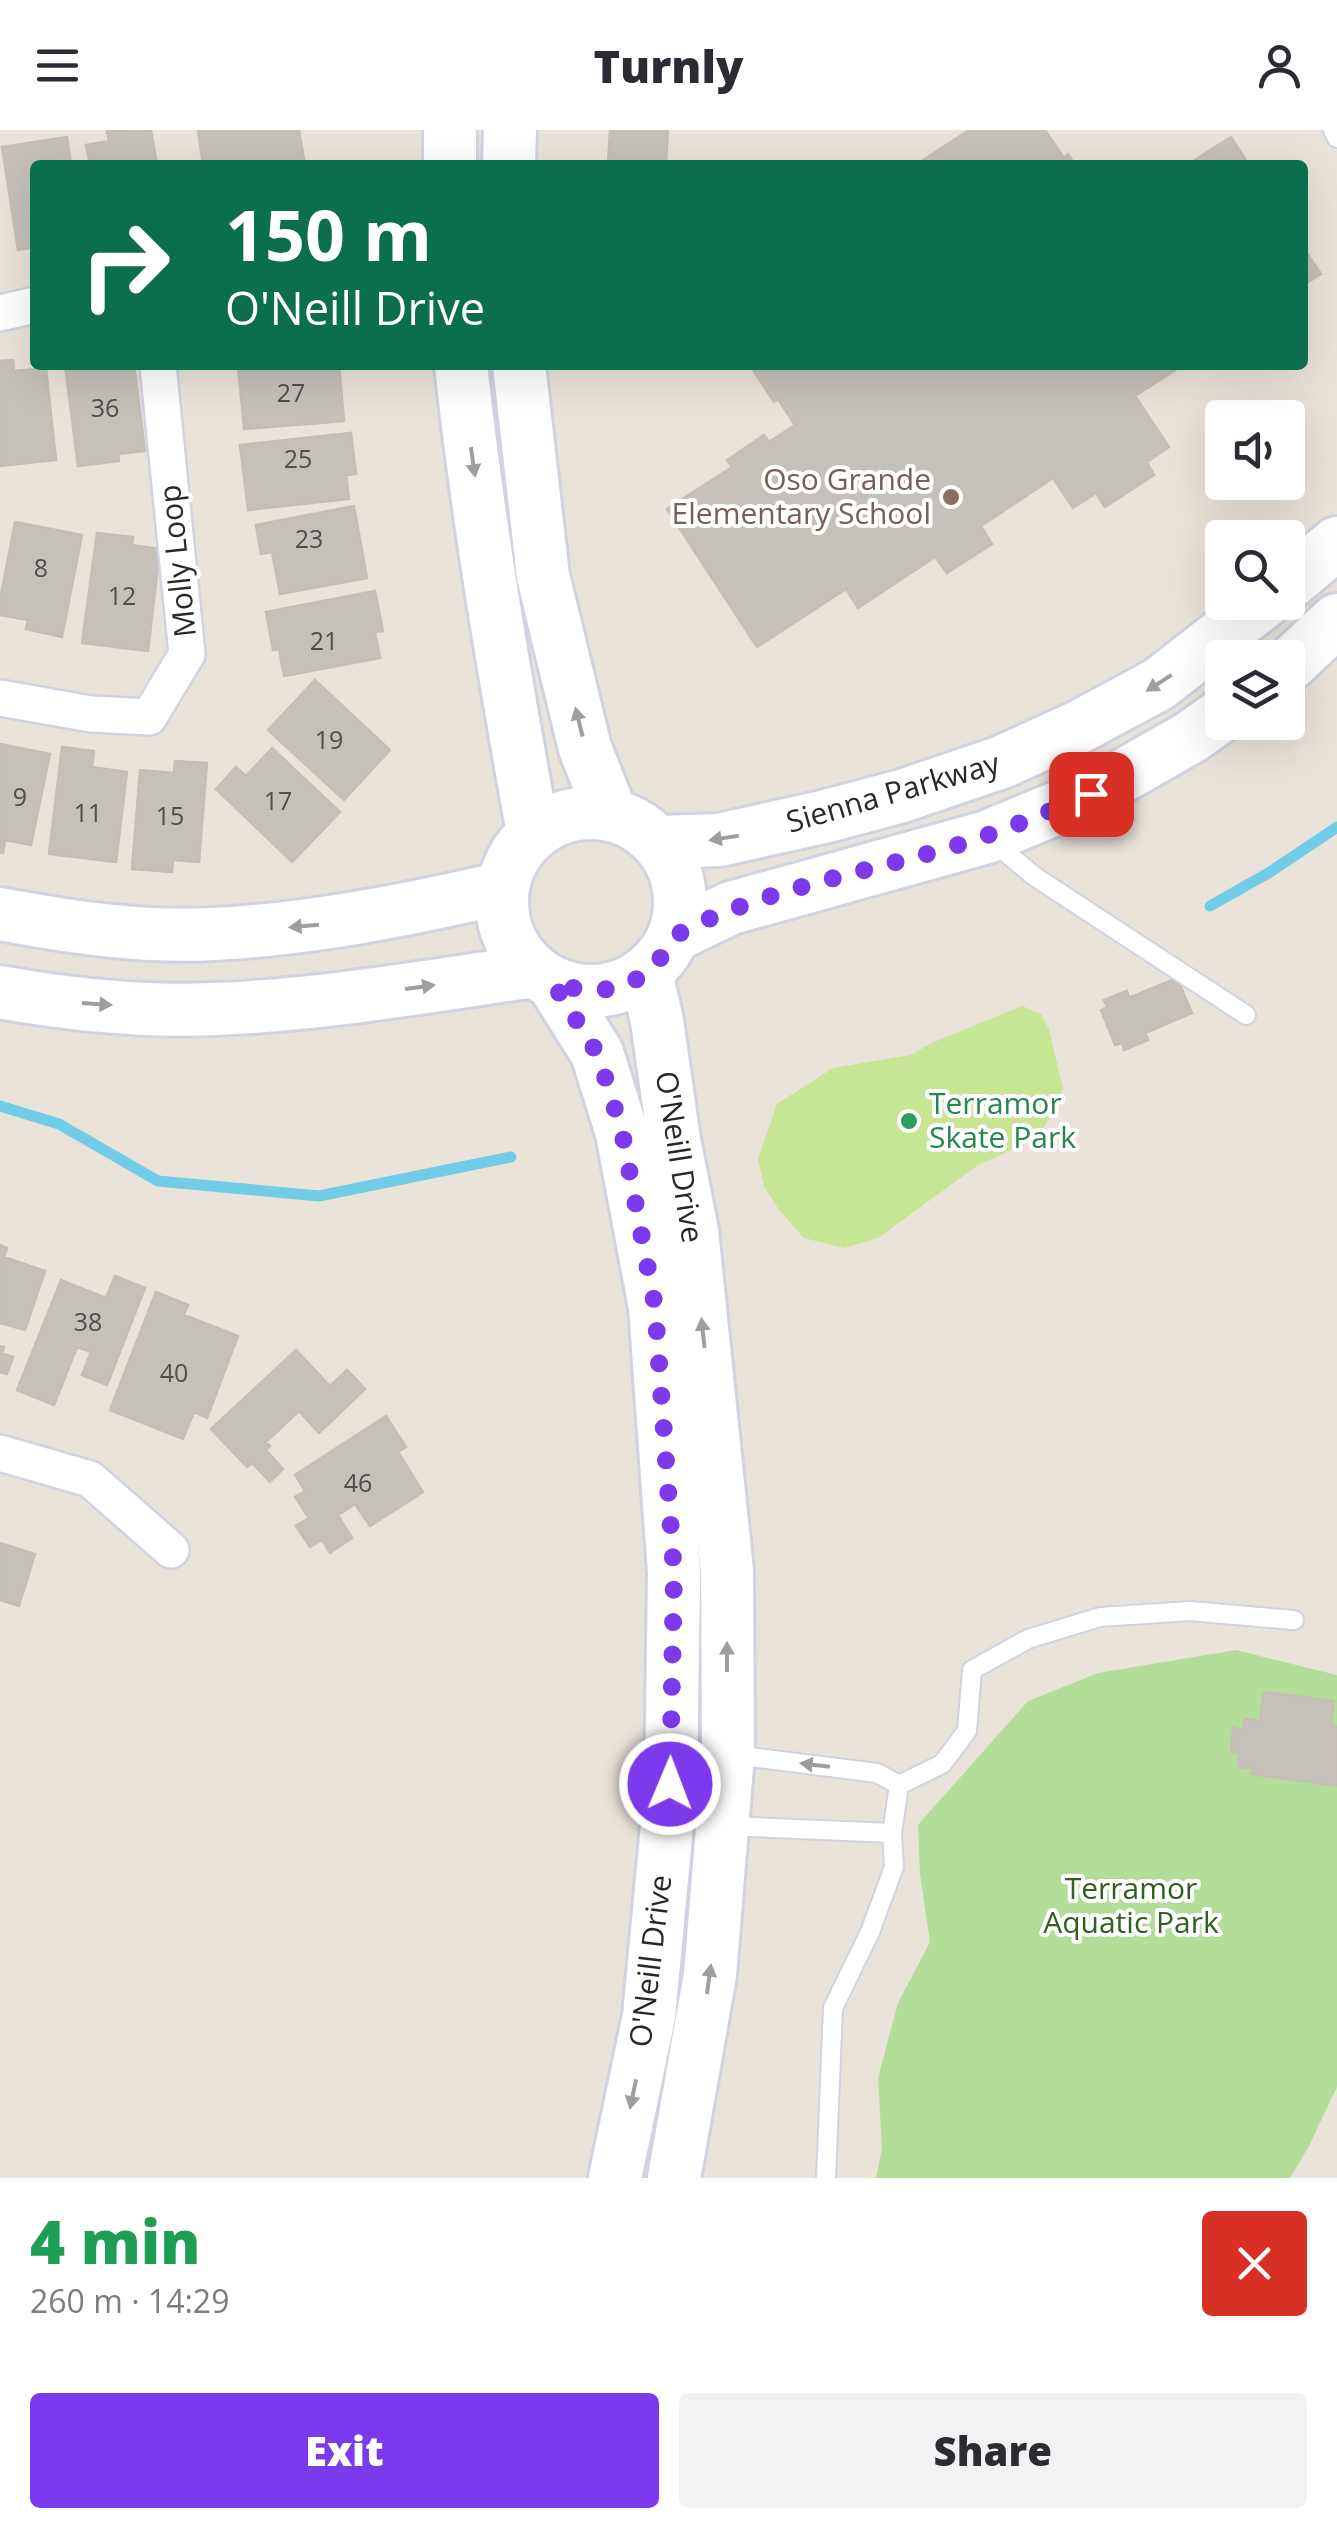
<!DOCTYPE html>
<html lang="en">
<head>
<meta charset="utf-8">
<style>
  :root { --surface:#fff; --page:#f2f2f3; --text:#2b2b33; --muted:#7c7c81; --accent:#7c3aed }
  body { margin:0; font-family:"Open Sans",sans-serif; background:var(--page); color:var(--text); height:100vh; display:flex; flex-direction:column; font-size:38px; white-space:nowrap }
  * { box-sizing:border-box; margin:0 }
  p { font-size:32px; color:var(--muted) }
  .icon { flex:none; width:55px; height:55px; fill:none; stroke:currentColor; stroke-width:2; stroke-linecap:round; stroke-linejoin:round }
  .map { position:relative; height:2048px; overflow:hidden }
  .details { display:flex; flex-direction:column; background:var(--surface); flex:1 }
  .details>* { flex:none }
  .banner { position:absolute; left:30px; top:30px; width:1278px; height:210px; border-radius:10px; box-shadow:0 10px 40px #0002; background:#0b6e4f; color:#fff; overflow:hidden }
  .fabs { position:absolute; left:1205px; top:270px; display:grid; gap:20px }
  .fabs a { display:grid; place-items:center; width:100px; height:100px; border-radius:10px; background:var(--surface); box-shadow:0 10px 40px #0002; font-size:50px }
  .pin { position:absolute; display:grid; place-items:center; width:85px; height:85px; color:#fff; margin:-42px; border-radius:20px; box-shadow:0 5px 15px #0006 }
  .me { position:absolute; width:110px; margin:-55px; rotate:1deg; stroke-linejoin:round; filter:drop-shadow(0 0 8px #0008) }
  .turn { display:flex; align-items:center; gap:35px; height:210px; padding:0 30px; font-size:45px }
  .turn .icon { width:130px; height:130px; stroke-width:2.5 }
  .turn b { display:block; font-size:70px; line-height:85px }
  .round { display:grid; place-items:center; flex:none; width:105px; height:105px; border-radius:10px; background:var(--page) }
  .summary { display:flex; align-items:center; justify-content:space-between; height:170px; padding:0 30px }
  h1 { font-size:60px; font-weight:800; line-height:75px; color:#1e9e55 }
  .action { display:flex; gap:20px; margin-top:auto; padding:20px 30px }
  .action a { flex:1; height:115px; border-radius:10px; background:var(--accent); color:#fff; font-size:40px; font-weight:800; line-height:115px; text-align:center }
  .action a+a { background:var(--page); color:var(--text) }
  header { display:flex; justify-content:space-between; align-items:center; height:130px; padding:0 30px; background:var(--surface); font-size:45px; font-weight:800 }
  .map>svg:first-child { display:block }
  .green { fill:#b3de99 }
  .pitch { fill:#c6e595 }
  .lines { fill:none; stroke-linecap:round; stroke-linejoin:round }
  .stream { stroke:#71cce8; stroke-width:11 }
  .building { fill:#c5c0ba; stroke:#c5beb4; stroke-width:2.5 }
  .service-casing { stroke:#d0d3e1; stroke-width:22 }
  .minor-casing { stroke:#d0d3e1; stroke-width:40 }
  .secondary-casing { stroke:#d0d3e1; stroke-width:58 }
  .service { stroke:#fff; stroke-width:18 }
  .minor { stroke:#fff; stroke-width:35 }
  .secondary { stroke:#fff; stroke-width:52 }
  .oneway { fill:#9e9e9e }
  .route { stroke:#7c3aed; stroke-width:18; stroke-dasharray:0 32.4 }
  .education-dot { fill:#8d6e63; stroke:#fff; stroke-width:4 }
  .leisure-dot { fill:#2e9e5b; stroke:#fff; stroke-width:4 }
  .labels { text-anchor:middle; stroke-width:8; stroke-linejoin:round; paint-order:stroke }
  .number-label { font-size:25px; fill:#4f4e4c }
  .education-label { font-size:30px; fill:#785e54; stroke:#fff; text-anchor:end }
  .street-label { font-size:30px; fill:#282828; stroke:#fff }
  .leisure-label { font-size:30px; fill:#27864d; stroke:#fff; text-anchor:start }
  .park-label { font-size:30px; fill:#2d611d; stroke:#fff }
</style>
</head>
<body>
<header><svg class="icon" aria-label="menu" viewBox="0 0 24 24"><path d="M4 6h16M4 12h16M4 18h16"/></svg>Turnly<svg class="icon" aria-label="person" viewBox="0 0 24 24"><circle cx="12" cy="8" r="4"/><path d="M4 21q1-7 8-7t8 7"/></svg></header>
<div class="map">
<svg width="1337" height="2048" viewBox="0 0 1337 2048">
  <rect width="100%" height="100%" fill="#eae3da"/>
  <path class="green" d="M1236,1520L1337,1545V1957L1308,2018L1290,2048H876L882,2018L878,1948L898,1873L930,1812L920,1744L918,1695L1028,1571L1098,1543Z"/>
  <path class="pitch" d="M1022,876L1041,884L1049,899L1063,959L1039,1008L978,1035L878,1108L844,1118L804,1108L779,1080L764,1056L758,1029L777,974L833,938L910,925L934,912Z"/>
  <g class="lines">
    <path class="stream" d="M1210,776L1270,742L1337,697
      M0,976L59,994L158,1051L319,1066L511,1027"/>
  </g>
  <path class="building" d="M151,0L157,35H90L86,15L109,11L107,1Z
    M198,0H299L305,35H203Z
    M610,0H668L666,35H608Z
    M969,0H1045L1064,28L1068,24L1075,35H916Z
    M67,7L71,35H35V117L18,120L2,17Z
    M1231,7L1249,35H1187Z
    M1302,116L1321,144L1302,156Z
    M13,230L14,241L46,238L56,330L0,336V231Z
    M65,235H134L145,321L118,324L119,331L78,336Z
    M238,235H339L344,291L244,299Z
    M750,235H1183L1135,266L1169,317L1147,332L1154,345L1105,377L1096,363L1073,378L1053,348L981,396L992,414L947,443L935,427L858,478L846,459L757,517L667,379L732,337L727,330L764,305L769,312L795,295L778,269L774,272Z
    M351,303L356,344L346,345L349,369L248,380L240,315Z
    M354,376L367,448L280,464L272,422L261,424L256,395Z
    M15,392L82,405L62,507L26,499L28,490L0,485V470Z
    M97,403L133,407L132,415L160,419L148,521L82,513Z
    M375,461L383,501L375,502L380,528L284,546L279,519L273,520L266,482Z
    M315,550L390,620L344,670L268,600Z
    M0,614L50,624L31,715L5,710L3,723L0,722Z
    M62,617L94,621L92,637L127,642L116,732L49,724Z
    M272,618L340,682L292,732L216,659L236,637L246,646Z
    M175,631L207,633L199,732L173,730L172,742L132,739L140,640L174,643Z
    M1177,848L1192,883L1145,903L1148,910L1124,920L1122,913L1115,915L1101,880L1107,877L1104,870L1127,861L1129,868Z
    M0,1115L7,1118L4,1127L45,1141L25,1200L0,1193Z
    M115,1146L145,1158L107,1255L82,1245L91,1222L77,1217L54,1275L17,1260L61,1150L106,1168Z
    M156,1162L188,1175L184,1185L238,1206L207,1288L194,1282L183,1309L110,1280Z
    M0,1216L4,1217L2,1223L13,1227L7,1244L0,1242Z
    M296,1220L330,1256L347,1240L365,1259L319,1303L299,1281L266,1312L270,1316L266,1320L283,1339L270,1352L252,1333L247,1337L211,1299Z
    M386,1286L406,1317L398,1322L423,1362L370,1396L355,1374L338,1385L352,1408L330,1423L322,1410L310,1417L296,1396L309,1388L295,1367L305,1361L295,1345Z
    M0,1413L35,1424L19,1476L0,1470Z
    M1264,1562L1334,1571L1331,1595L1337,1596V1656L1251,1644L1252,1638L1238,1637L1239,1623L1231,1622L1233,1598L1243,1600L1245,1589L1260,1591Z"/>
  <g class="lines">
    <g class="service-casing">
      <path id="service" d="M1333,0L1337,8
        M991,710L1034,746L1246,885
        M734,1625L877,1643L899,1655
        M727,1696L892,1703
        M826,2048L833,1878L870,1802L894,1737L892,1703L899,1655L942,1634L967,1601L972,1540L1028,1509L1100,1487L1190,1481L1294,1490"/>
    </g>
    <g class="minor-casing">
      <path id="minor" d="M0,183L35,175
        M0,568L91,584L149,587L187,524L158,235
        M0,1323L90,1349L171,1420"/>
    </g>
    <g class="secondary-casing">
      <path id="secondary" d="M450,35V0
        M509,35L510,0
        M461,235C478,392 505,548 533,703
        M519,235L543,446L585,618L611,684
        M1288,454L1337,413
        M1288,536L1337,490
        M502 772a89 89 0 1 1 178 0a89 89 0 1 1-178 0Z
        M659,712L719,710L823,687L902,666L1002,632L1079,597L1159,554L1264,472
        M0,784C71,797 142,808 214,804C312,799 407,780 503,758
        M675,805L731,778L987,707L1091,664L1191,607L1222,585
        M646,843L657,891L674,1010L692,1101L727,1441L728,1624L710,1845L674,2048
        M553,853L597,923L622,1003L655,1177L674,1443L671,1654L649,1886L615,2048
        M0,862C67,874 146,882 214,879C322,875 428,856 535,841"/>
    </g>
    <use href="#service" class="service"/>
    <use href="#minor" class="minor"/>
    <use href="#secondary" class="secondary"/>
  </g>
  <defs><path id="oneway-solid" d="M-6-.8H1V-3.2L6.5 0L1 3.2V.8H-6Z" transform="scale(2.5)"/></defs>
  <g class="oneway">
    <use href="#oneway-solid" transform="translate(473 332) rotate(82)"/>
    <use href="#oneway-solid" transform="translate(1159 553) rotate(147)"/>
    <use href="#oneway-solid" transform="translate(579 592) rotate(-104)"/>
    <use href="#oneway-solid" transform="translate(724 708) rotate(171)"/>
    <use href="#oneway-solid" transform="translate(304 796) rotate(175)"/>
    <use href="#oneway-solid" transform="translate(420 857) rotate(-8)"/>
    <use href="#oneway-solid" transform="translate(97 874) rotate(4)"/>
    <use href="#oneway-solid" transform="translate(703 1203) rotate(-96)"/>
    <use href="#oneway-solid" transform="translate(727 1527) rotate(-90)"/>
    <use href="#oneway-solid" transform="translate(815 1635) rotate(-173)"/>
    <use href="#oneway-solid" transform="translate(709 1849) rotate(-82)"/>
    <use href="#oneway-solid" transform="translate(633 1964) rotate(102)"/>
  </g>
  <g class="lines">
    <path class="route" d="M670,1654L674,1443L655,1176L622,1002L606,950L597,923L553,853C594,866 634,863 662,826C673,813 671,807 687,799C765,761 851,745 934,722C988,707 1039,686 1091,664"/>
  </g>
  <circle class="education-dot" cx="951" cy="367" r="10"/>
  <circle class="leisure-dot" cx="909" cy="991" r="10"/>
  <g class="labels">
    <g class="number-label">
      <text x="291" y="272">27</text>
      <text x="105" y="287">36</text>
      <text x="298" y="338">25</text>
      <text x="309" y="418">23</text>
      <text x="41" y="447">8</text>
      <text x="122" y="475">12</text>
      <text x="324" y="520">21</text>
      <text x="329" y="619">19</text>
      <text x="20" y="676">9</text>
      <text x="278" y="680">17</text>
      <text x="88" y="692">11</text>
      <text x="170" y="695">15</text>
      <text x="88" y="1201">38</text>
      <text x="174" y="1252">40</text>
      <text x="358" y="1362">46</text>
    </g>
    <g class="education-label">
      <text x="931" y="360">Oso Grande<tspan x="931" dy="34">Elementary School</tspan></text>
    </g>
    <g class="street-label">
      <text transform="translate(178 431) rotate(-96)" y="10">Molly Loop</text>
      <text transform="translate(893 663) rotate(-16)" y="10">Sienna Parkway</text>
      <text transform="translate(679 1027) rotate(81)" y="10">O'Neill Drive</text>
      <text transform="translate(651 1831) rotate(-83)" y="10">O'Neill Drive</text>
    </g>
    <g class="leisure-label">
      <text x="929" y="984">Terramor<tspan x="929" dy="34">Skate Park</tspan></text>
    </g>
    <g class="park-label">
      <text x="1131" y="1769">Terramor<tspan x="1131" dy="34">Aquatic Park</tspan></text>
    </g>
  </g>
</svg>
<div class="fabs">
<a><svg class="icon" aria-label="sound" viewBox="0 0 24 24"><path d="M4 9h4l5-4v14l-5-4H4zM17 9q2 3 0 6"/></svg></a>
<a><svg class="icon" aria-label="search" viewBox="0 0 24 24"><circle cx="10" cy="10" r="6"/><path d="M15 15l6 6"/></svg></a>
<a><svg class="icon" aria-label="layers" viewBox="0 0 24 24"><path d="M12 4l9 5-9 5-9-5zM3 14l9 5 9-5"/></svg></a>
</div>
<div class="pin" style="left:1091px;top:664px;background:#d93025"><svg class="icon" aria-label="arrive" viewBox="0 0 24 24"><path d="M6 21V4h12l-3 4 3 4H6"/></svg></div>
<svg class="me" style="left:670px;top:1654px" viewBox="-20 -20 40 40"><circle r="17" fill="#7c3aed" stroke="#fff" stroke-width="3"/><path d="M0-11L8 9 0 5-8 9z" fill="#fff"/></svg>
<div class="banner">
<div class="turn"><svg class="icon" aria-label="right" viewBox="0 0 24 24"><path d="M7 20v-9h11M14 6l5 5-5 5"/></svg><div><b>150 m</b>O'Neill Drive</div></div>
</div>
</div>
<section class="details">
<div class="summary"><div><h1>4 min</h1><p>260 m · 14:29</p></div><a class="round" style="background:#d93025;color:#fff"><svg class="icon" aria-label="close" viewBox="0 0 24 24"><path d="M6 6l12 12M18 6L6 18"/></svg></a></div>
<div class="action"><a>Exit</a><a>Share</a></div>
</section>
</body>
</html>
